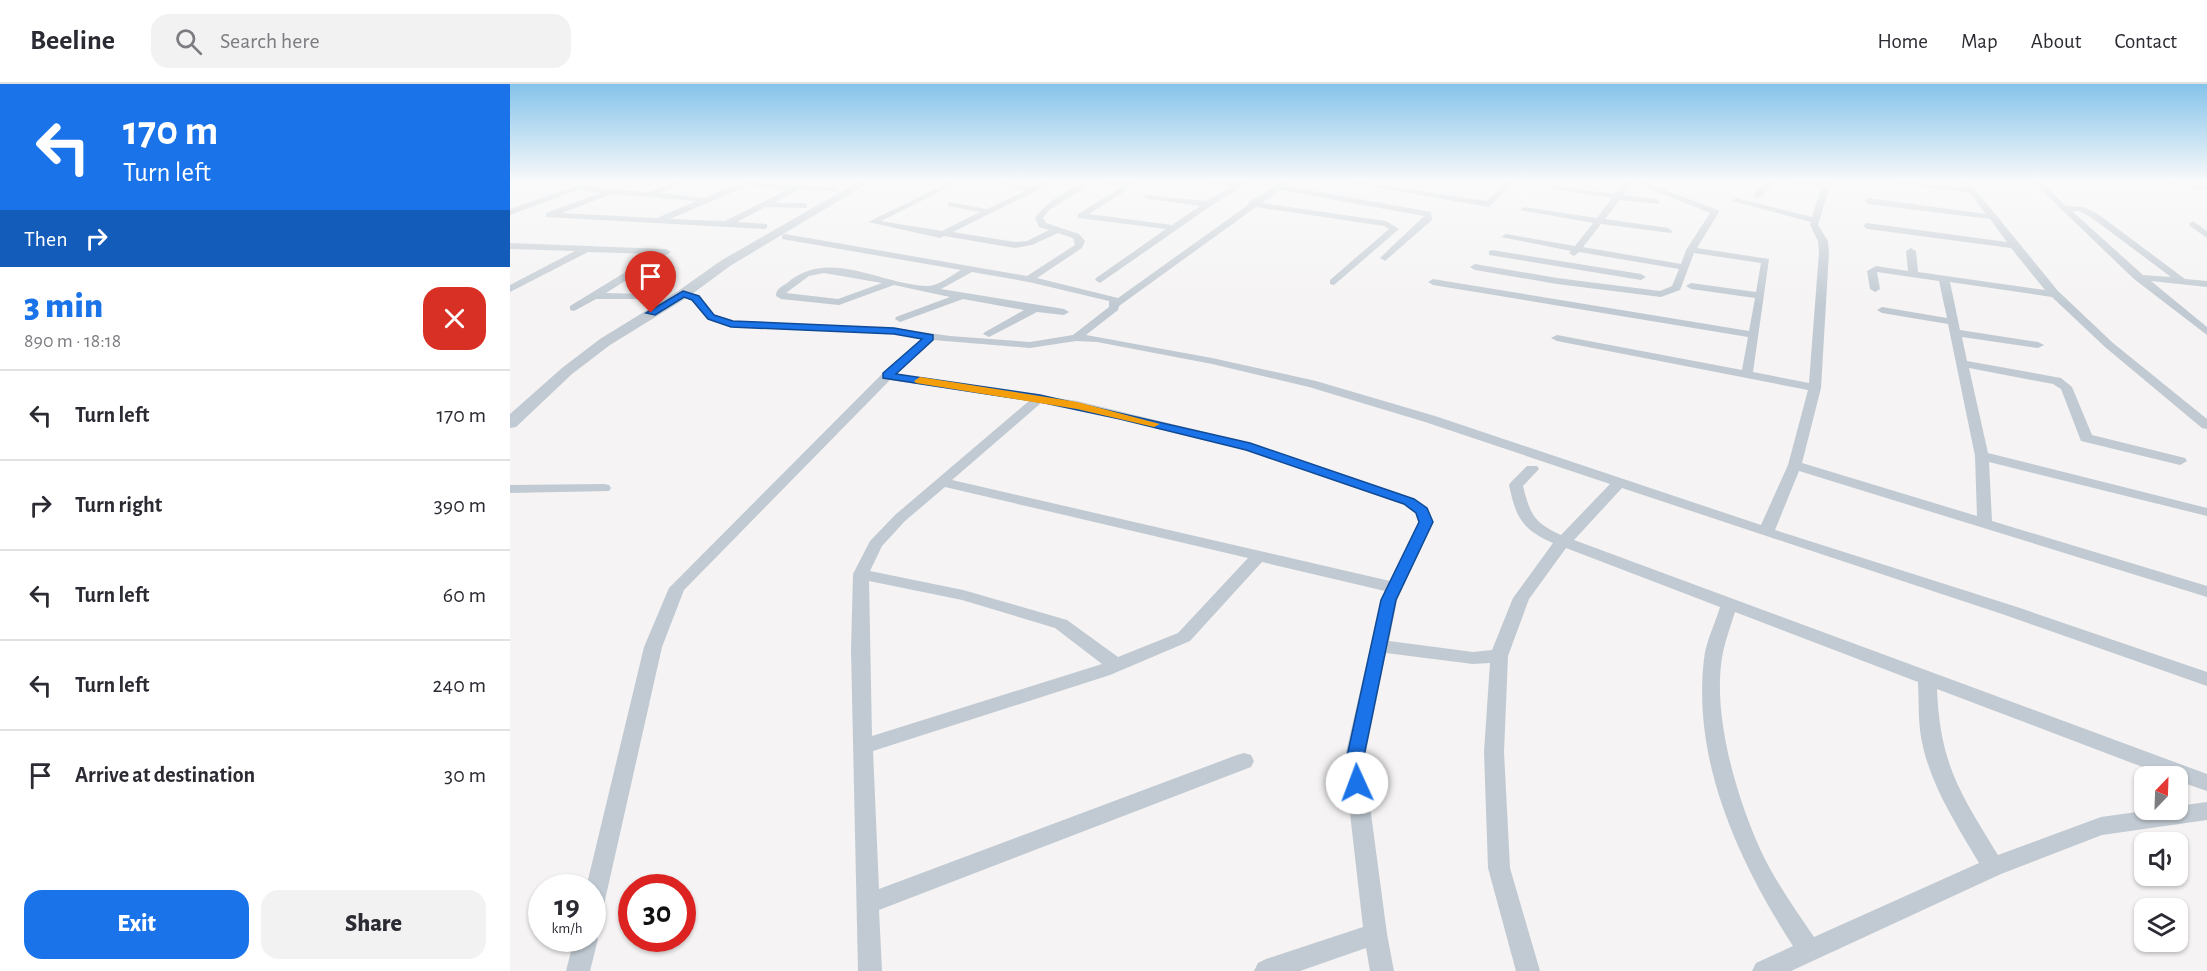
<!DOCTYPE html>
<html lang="en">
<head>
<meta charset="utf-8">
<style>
  :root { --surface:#fff; --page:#f2f2f3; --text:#2b2b33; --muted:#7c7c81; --line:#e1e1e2; --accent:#1a73e8 }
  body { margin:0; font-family:"Alegreya Sans",sans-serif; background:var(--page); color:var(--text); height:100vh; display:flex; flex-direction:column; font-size:22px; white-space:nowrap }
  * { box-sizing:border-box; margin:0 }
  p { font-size:20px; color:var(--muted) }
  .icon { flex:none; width:33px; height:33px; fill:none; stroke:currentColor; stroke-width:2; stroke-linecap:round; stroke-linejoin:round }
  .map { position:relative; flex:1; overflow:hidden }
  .panel { display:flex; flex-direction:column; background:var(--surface); width:510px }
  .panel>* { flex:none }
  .top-card { background:#1a73e8; color:#fff; overflow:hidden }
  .needle { width:39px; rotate:23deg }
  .tools { position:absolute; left:1624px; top:682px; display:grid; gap:12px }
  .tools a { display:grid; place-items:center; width:54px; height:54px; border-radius:12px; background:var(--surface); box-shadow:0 2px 4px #0004; font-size:30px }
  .speed { position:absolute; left:18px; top:790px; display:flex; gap:12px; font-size:30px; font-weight:700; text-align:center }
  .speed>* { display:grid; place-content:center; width:78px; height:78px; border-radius:50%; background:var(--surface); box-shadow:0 2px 4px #0004; line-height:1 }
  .speed small { font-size:15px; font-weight:400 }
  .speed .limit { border:9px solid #d22; background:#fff; color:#111 }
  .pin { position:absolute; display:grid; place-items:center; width:51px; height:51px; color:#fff; margin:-62px -26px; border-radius:50% 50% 50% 0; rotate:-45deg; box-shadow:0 0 6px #0007 }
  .pin .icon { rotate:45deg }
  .me { position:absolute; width:66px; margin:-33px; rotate:358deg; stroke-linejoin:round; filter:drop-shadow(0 0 4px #0008) }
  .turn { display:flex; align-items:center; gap:21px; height:126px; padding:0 24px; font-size:27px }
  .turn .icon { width:78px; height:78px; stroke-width:2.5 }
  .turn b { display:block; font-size:42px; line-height:51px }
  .then { display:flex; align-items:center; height:57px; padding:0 24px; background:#0003; gap:12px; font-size:22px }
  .round { display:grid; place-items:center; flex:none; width:63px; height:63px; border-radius:18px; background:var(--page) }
  .head { display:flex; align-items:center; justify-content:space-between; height:102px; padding:0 24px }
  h1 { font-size:36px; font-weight:800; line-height:45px; color:var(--accent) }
  .action { display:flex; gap:12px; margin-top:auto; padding:12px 24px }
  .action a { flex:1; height:69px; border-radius:18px; background:var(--accent); color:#fff; font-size:24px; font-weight:800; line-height:69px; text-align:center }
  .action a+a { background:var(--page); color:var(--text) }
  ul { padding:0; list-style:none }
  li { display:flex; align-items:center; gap:18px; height:90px; padding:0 24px; border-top:2px solid var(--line) }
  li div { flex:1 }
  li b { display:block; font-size:22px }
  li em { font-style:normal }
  header { display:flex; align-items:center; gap:36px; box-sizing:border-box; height:84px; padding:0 30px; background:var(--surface); border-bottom:2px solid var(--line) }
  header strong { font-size:28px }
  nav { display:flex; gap:33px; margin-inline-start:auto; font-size:21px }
  .search { width:420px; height:54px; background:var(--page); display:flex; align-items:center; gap:15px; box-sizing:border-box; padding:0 21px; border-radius:18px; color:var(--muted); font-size:22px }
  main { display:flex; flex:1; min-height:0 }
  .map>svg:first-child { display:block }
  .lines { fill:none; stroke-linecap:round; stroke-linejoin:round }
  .minor { fill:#c1cad2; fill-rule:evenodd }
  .tertiary { fill:#c1cad2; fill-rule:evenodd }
  .primary { fill:#b3c2d1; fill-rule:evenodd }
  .route { fill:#1a73e8; stroke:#114b97; stroke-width:1.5 }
  .slow { fill:#f59e0b }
</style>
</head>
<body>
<header>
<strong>Beeline</strong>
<div class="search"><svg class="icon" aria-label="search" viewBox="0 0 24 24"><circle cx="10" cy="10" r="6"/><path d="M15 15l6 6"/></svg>Search here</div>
<nav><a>Home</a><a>Map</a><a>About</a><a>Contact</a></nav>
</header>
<main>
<section class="panel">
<div class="top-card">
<div class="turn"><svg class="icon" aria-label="left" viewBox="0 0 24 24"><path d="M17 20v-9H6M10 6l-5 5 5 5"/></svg><div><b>170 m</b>Turn left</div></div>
<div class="then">Then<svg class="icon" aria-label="right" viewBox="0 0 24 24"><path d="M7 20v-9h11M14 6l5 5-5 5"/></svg></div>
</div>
<div class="head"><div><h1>3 min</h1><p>890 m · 18:18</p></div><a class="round" style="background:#d93025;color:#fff"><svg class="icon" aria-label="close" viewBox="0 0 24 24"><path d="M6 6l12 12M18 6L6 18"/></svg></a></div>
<ul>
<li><svg class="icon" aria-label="left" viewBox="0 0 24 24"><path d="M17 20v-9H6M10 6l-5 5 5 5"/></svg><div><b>Turn left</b></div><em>170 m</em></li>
<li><svg class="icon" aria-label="right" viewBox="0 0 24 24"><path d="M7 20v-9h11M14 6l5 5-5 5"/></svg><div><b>Turn right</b></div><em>390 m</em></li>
<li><svg class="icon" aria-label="left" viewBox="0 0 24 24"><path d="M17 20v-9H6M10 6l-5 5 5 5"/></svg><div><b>Turn left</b></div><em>60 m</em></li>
<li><svg class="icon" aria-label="left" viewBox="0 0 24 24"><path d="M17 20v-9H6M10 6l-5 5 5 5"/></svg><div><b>Turn left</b></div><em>240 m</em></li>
<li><svg class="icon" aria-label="arrive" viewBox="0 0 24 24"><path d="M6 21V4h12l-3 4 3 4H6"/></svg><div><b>Arrive at destination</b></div><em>30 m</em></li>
</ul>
<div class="action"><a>Exit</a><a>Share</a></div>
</section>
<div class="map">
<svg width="1697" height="887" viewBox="0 0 1697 887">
  <rect width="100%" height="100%" fill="#f5f3f3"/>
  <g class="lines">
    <path class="minor" d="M165,98H175L150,109L194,114L233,98L323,103L327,105L323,107L287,106L264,119H294L297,120V124L255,123L227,138L257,140V144L254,145L36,133V129L90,109L67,106L0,131V125L74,99L77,103L140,108ZM237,102L277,106L215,137L160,135ZM102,110L186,117L147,134L52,129Z
      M440,98H449L371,137L432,147L470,128L438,122V118L477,125L515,107L486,101V98L523,103L535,98H544L443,148L505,158L517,157L539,146L529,143L525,134C535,119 566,98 585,98L539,126L533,134L536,139L569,150L575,157L572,164L527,194L608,214L738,121L739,118L771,98H780L776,102L921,128L922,136L875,177L870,174L872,172L914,132L770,106L752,119L876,137L889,145L824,201L820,200V196L879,145L874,142L746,123L609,222L608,226L576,251L702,274L806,297L925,332L1251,441L1278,381L1298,306L1047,257L1041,254L1047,251L1232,286L1238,253L923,201L918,198L923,195L1239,247L1245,214L1181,205L1176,202L1181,199L1246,208L1251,179L1184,169L1170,206L1151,213L1047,200L965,186L960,183L965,180L1047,194L1150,207L1162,202L1169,185L1069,168L1064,172L1059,169L1061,167L991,153L996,150L1065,162L1083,139L1010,126L1014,123L1087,134L1102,114L1039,104L1043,102L1105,110L1115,98H1123L1113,111L1146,115L1150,118L1149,120L1110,116L1095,135L1158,144L1162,147L1161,149L1091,140L1073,163L1171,180L1176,166L1200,129L1123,98H1133L1208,126L1209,128L1187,164L1259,175L1243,288L1299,299L1309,168L1308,157L1300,141L1301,138L1222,117L1226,114L1302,133L1311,104L1275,98H1321L1308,141L1318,157L1319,168L1311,304L1292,379L1467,432L1465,372L1438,240L1372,229L1367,226L1372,223L1437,234L1429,197L1367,188L1370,205L1365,208L1360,205L1357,187L1366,182L1398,187L1396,167L1401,164L1406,167L1408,188L1535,206L1501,164L1357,145L1353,142L1357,139L1497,158L1480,135L1358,120L1354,117L1358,114L1476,130L1460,109L1376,98H1398L1455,104L1451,98H1459L1548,207L1603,259L1697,335V345L1692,344L1595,263L1542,213L1440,198L1450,246L1528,258L1534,261L1528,264L1452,253L1457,277L1551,294L1562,303L1582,351L1675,374L1677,377L1670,381L1571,357L1551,305L1543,300L1459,284L1478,369L1697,424V432L1479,378L1482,437L1697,502V513L1289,387L1265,446L1507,523L1697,588V602L1495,531L1112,404L1064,456L1697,690V707L1668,697V693H1659L1427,605C1430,680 1450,709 1488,771L1591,733L1641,726H1668V722L1697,718V736L1592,751L1491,790L1281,887H1242L1246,879L1283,862C1229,778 1182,678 1194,575C1196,557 1205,540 1210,523L1056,464L1019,515L998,572L994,668L1000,784L1030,887H1006L978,784L974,668L980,579L963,580L876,569L854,677L877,850L884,887H860L856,864L790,887H744L748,879L756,875L853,843L834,677L871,516L875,507L752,478L680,557L600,591L363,667L369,805L727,671L734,669L741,671L744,677L741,683L369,826L372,887H348L341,566L343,490L360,457L385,431L519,317L380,296L174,506L152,563L93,825L90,833L82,835V804H76L134,563L159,504L373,289L412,254L384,250L221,243L197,235L181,216L169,212V208L189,212L205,231L222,237L384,244L440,252L520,258L563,251L599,223V217L519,198L462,188L431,205L554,225L559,228L554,231L527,228L479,253L473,250L475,248L514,226L453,215L390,238L385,235L386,233L440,213L384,201L329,221L271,215L266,212C266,205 271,203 277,199C319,163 371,201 418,202C428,202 442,191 451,186L272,155V151L275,150L517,192L565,161L563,154L548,149L522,161L505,164L434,152L430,154L358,138ZM314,189L372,199L328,215L276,209L299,192ZM423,256L520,264L566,257L587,258L702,280L799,303L915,338L1100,400L1051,451C1024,439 1020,430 1013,402L1029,385L1027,382H1017L1001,398L999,401C1006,434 1012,445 1043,459L1003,514L982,566L963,568L879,557L887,516L923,439L917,424L904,415L740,359L567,317L386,290ZM531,319L567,325L735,366L894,421L905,429L909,439L880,497L442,396ZM435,403L738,474L668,549L608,573L557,536L453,506L360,487L372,462L395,437ZM359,497L452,516L545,544L592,580L362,652ZM1225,528L1408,598C1409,616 1408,635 1411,653C1419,699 1446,740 1469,779L1304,853C1285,825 1265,797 1251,767C1226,712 1201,628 1213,568C1216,554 1221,541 1225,528Z
      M588,98H629L579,130L662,141L690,122L638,115L634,113L635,111L696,117L722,103L702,100L698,98H740L708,117L590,199L585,196L586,194L656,145L568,134V130L612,103Z
      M834,98H851L977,117L997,98H1005L979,123Z
      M1257,98H1265L1250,114H1244V110Z
      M1523,98H1531L1556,122L1574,123L1588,130L1675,195L1697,197V203L1641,197L1697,243V251L1624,195ZM1562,127H1569L1582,134L1661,193L1633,191Z
      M1651,98L1697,102V106L1655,100Z
      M1683,137L1697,147V154L1680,142L1679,140Z
      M0,159L156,165L161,168L96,209L133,210L138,213L137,215H86L64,227L60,226V222L145,170L78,168L0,208V201L65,167L0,165Z
      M982,166L1131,190L1136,193L1131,196L979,171V167Z
      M94,400L99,401L101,404L99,407L0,409V401Z
      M82,846L88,855L80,887H56L64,855H82Z"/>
    <path class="tertiary" d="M348,98H360L220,182L178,213L100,261L62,290L6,343L0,344V330L52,284L90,255L168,207L212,176Z"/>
    <path class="primary" d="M1689,98H1697V102L1690,101Z"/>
  </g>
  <linearGradient id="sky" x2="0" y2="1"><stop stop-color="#85c3ea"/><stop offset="0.44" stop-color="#fafafa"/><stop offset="1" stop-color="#fafafa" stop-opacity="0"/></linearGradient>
  <rect width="1697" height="222" fill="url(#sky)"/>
  <path class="route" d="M173,207L189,212L204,231L223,237L384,244L423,251V256L386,290L530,311L740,359L904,415L917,424L923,438L886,516L853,677L856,699L854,704L847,707L841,704L836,677L871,516L909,438L906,429L894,420L736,366L610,335L530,318L373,294V289L412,255L384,250L221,243L198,235L182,216L174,213L145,231L136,229Z"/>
  <path class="slow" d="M410,293L567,318L650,340L644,343L567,325L406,299L404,297Z"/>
</svg>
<div class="tools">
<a><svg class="needle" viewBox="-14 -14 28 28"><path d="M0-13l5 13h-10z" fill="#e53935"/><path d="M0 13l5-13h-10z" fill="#7c7c81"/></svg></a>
<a><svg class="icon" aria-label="sound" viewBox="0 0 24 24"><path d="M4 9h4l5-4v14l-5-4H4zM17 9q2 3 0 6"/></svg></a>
<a><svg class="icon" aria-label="layers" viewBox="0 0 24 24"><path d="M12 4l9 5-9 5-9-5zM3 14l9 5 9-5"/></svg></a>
</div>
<div class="speed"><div>19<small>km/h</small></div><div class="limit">30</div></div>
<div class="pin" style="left:141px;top:229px;background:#d93025"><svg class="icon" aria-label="arrive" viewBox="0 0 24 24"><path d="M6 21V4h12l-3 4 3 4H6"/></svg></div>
<svg class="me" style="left:847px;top:699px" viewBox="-20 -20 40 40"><circle r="19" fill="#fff"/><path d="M0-13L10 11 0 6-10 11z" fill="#1a73e8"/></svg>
</div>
</main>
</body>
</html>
